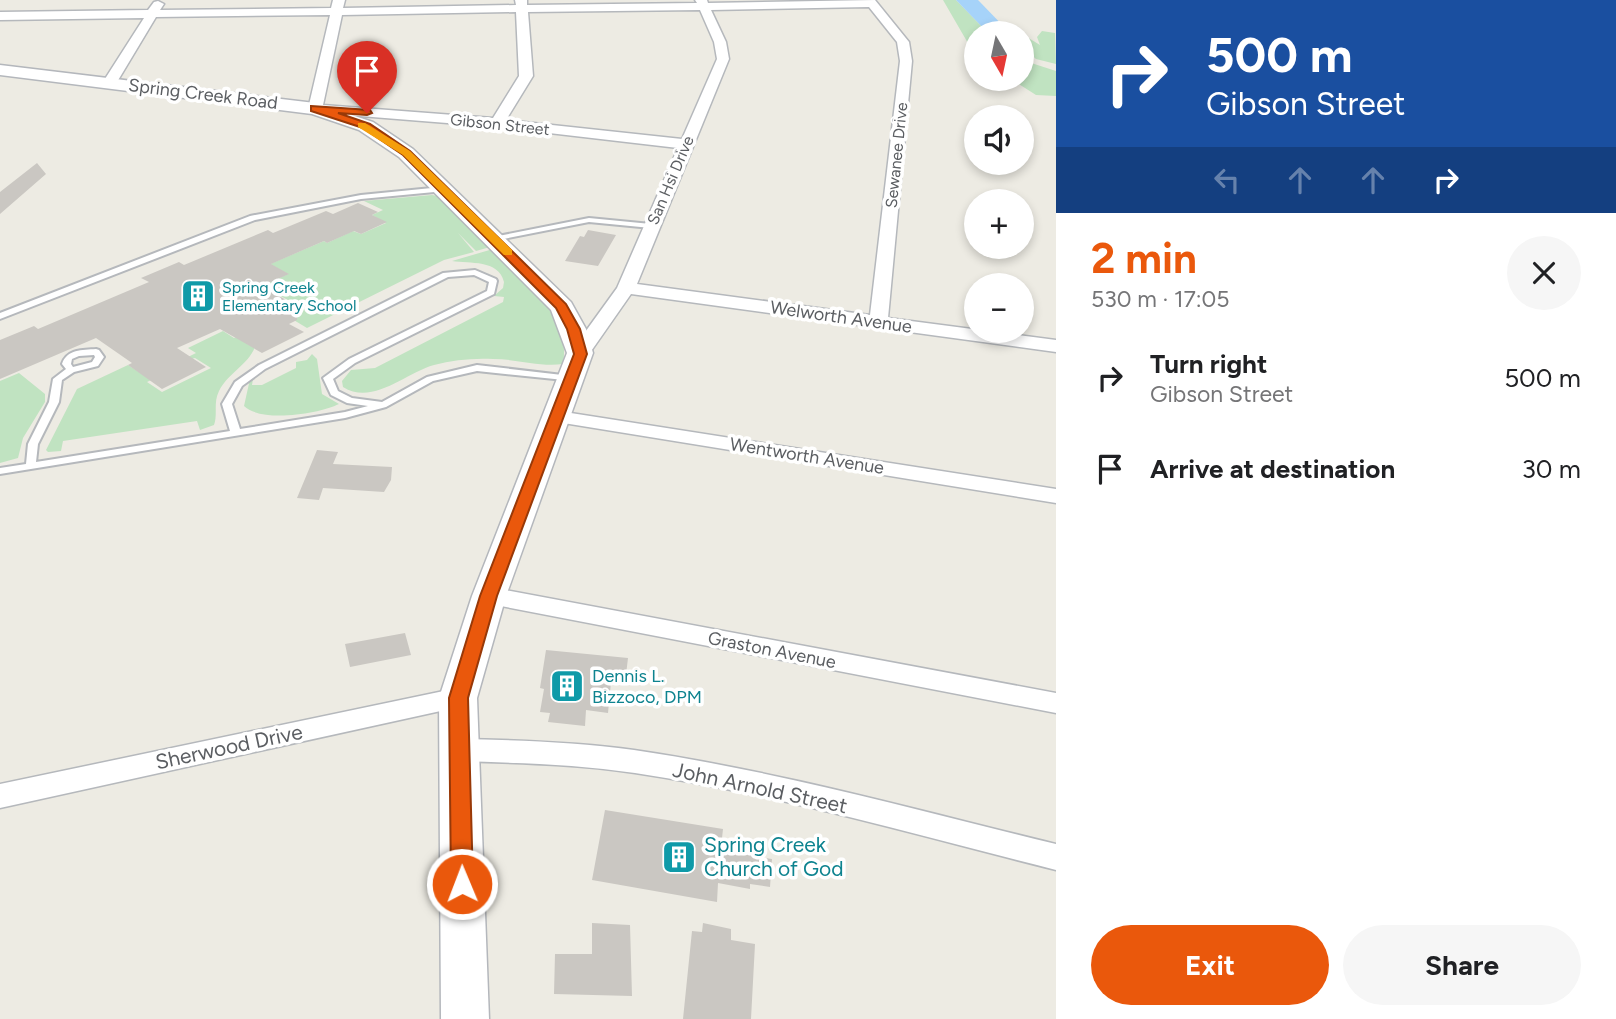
<!DOCTYPE html>
<html lang="en">
<head>
<meta charset="utf-8">
<style>
  :root { --surface:#fff; --page:#f6f6f6; --text:#202124; --muted:#757577; --accent:#ea580c }
  body { margin:0; font-family:Figtree,sans-serif; background:var(--page); color:var(--text); height:100vh; display:flex; flex-direction:column; font-size:26px; white-space:nowrap }
  * { box-sizing:border-box; margin:0 }
  p { font-size:23px; color:var(--muted) }
  .icon { flex:none; width:38px; height:38px; fill:none; stroke:currentColor; stroke-width:2; stroke-linecap:round; stroke-linejoin:round }
  .map { position:relative; flex:1; overflow:hidden }
  .panel { display:flex; flex-direction:column; background:var(--surface); width:560px }
  .panel>* { flex:none }
  .banner { background:#1a4fa0; color:#fff; overflow:hidden }
  .needle { width:46px; rotate:171deg }
  .buttons { position:absolute; left:964px; top:21px; display:grid; gap:14px }
  .buttons a { display:grid; place-items:center; width:70px; height:70px; border-radius:50%; background:var(--surface); box-shadow:0 4px 10px #0003; font-size:35px }
  .pin { position:absolute; display:grid; place-items:center; width:60px; height:60px; color:#fff; margin:-72px -30px; border-radius:50% 50% 50% 0; rotate:-45deg; box-shadow:0 0 7px #0007 }
  .pin .icon { rotate:45deg }
  .me { position:absolute; width:77px; margin:-38px; rotate:359deg; stroke-linejoin:round; filter:drop-shadow(0 0 5px #0008) }
  .turn { display:flex; align-items:center; gap:24px; height:147px; padding:0 35px; font-size:32px }
  .turn .icon { width:91px; height:91px; stroke-width:2.5 }
  .turn b { display:block; font-size:49px; line-height:60px }
  .lanes { display:flex; align-items:center; height:66px; padding:0 35px; background:#0003; justify-content:center; gap:35px; direction:ltr }
  .lanes .off { opacity:.35 }
  .round { display:grid; place-items:center; flex:none; width:74px; height:74px; border-radius:37px; background:var(--page) }
  .summary { display:flex; align-items:center; justify-content:space-between; height:119px; padding:0 35px }
  h1 { font-size:42px; font-weight:700; line-height:52px; color:var(--accent) }
  .cta { display:flex; gap:14px; margin-top:auto; padding:14px 35px }
  .cta a { flex:1; height:80px; border-radius:42px; background:var(--accent); color:#fff; font-size:28px; font-weight:700; line-height:80px; text-align:center }
  .cta a+a { background:var(--page); color:var(--text) }
  ul { padding:0; list-style:none }
  li { display:flex; align-items:center; gap:21px; height:91px; padding:0 35px }
  li div { flex:1 }
  li b { display:block; font-size:26px }
  li em { font-style:normal }
  main { display:flex; flex:1; min-height:0 }
  .map>svg:first-child { display:block }
  .green { fill:#c0e3c1 }
  .water { fill:#a6d3f9 }
  .building { fill:#cac7c2 }
  .lines { fill:none; stroke-linecap:round; stroke-linejoin:round }
  .lane-casing { stroke:#b5b8bc; stroke-width:4 }
  .street-casing { stroke:#b5b8bc; stroke-width:3 }
  .secondary-casing { stroke:#b4b7bc; stroke-width:3 }
  .lane { fill:#fff; fill-rule:evenodd }
  .street { fill:#fff; fill-rule:evenodd }
  .secondary { fill:#fff; fill-rule:evenodd }
  .route { fill:#ea580c; stroke:#983908; stroke-width:2 }
  .slow { fill:#f59e0b }
  .labels { text-anchor:middle; stroke-width:7; stroke-linejoin:round; paint-order:stroke }
  .far-street-label { font-size:16px; fill:#5b5e62; stroke:#fff }
  .far-culture-label { font-size:16px; fill:#0d838f; stroke:#fff; text-anchor:start }
  .street-label { font-size:18px; fill:#5b5e62; stroke:#fff }
  .culture-label { font-size:18px; fill:#0d838f; stroke:#fff; text-anchor:start }
  .near-street-label { font-size:21px; fill:#5b5e62; stroke:#fff }
  .near-culture-label { font-size:21px; fill:#0d838f; stroke:#fff; text-anchor:start }
</style>
</head>
<body>
<main>
<div class="map">
<svg width="1056" height="1019" viewBox="0 0 1056 1019">
  <rect width="100%" height="100%" fill="#edebe3"/>
  <path class="green" d="M943,0H956L988,33H976V57Z
    M1042,31L1055,33L1056,64L1036,59L1022,46V34L1040,45L1037,37Z
    M1022,60L1056,71V96L1036,95L1011,79H1022Z
    M432,195L438,196L490,247L476,251L458,233L474,252L444,260L307,328L287,316L298,311L299,306L262,286L288,274L270,264L324,241L327,243L353,231L361,234L386,223L372,215L383,210L364,201Z
    M493,249C524,281 572,314 563,364C539,367 517,359 493,359C473,358 453,360 434,365C405,373 373,406 343,387L342,381L351,370L375,368L503,302L504,297L494,296L503,288L504,282C498,259 470,264 452,261Z
    M223,331L234,338L239,336L255,347C248,365 228,373 219,391C213,403 218,414 214,425L200,430L197,421L63,441L61,451L48,452L46,450L77,389L128,365L145,376L167,372L147,382L162,392L211,368L195,358L176,363L196,353L188,348Z
    M312,354L317,359L322,394L339,404C319,414 261,423 244,406L250,379H253L252,385H262L296,368V362L307,360Z
    M19,373L45,394V402L23,438L18,458L0,463V381Z"/>
  <path class="water" d="M956,0H978L1010,33H988Z"/>
  <path class="building" d="M37,163L46,174L0,214V192Z
    M358,203L378,212L372,215L387,222L361,234L354,231L327,243L324,241L271,264L289,274L262,286L298,307L297,320L289,324L304,332L262,353L220,329L177,348L206,367L162,389L128,365L132,363L96,338L0,379V340L34,326L38,329L149,282L141,278L179,262L184,265L268,230L273,233L326,211L333,214Z
    M588,230L616,235L598,266L565,261L580,236L584,237Z
    M317,450L338,452L333,464L392,467L391,480L384,492L323,488L319,500L297,498Z
    M405,633L411,655L350,667L345,644Z
    M546,650L628,658L625,683L611,682L608,713L586,710L585,726L548,722L550,713L540,712L544,689L540,688Z
    M605,810L723,829L721,847L753,852L752,856L772,859L770,887L750,884V889L718,883L717,902L592,880Z
    M592,923L630,925L632,996L554,994L555,954H592Z
    M703,923L731,929V940L755,944L751,1019H683L692,931L702,932Z"/>
  <g class="lines">
    <g class="lane-casing">
      <path id="lane" d="M442,187H445V191L361,199L255,220L0,319V313L250,216L361,195Z
        M589,218L651,224L655,226L651,228L589,222L493,241L489,239L493,237Z
        M475,270L496,279L497,281L494,294L355,363L333,379L338,391L352,398L382,402L427,377L477,365L571,376L576,379L574,381L477,371L433,381L386,407L345,418L0,474V468L26,464L28,444L49,402L53,379L66,369L62,364C67,349 82,350 96,349L99,350L104,357L98,366L74,372L62,380L59,402L38,444L36,462L230,431L222,404L235,382L259,365L443,273ZM474,275L489,282L487,291L349,359L323,378L331,395L347,403L368,406L345,412L240,429L232,404L242,386L265,369L448,277ZM94,355L95,357L92,362L73,367L71,364L72,359L79,356Z"/>
    </g>
    <g class="street-casing">
      <path id="street" d="M333,0H345L343,8L516,5L515,0H527V5L697,3L695,0H707L708,3L875,0L909,42L912,61L888,318L1056,340V352L631,294L587,357H573L570,353L617,288L678,148L497,127L310,112L308,109L330,15L156,17L117,82L110,86L103,82L144,18L0,20V12L148,10L154,2L158,1L164,4L160,10L331,8ZM869,7L897,42L900,61L870,315L637,284L729,59L726,42L711,10ZM700,10L714,42L717,59L682,139L506,120L533,76L528,12ZM516,12L519,76L493,118L323,105L342,15Z
        M558,411L1056,489V503L551,421L548,417L551,413Z
        M489,587L1056,693V713L480,602L477,596L480,590Z
        M458,688L468,691L471,698L468,705L0,808V784Z
        M459,739C518,740 576,742 634,750C777,771 916,810 1056,844V870C916,835 777,794 635,773C576,764 518,763 459,761L449,758L445,750L449,742Z"/>
    </g>
    <g class="secondary-casing">
      <path id="secondary" d="M0,65L315,103L373,122L413,149L571,302L586,329L593,353L506,596L477,698L489,1019H441L439,698L472,596L567,353L551,310L399,157L359,130L312,114L0,75Z"/>
    </g>
    <use href="#lane" class="lane"/>
    <use href="#street" class="street"/>
    <use href="#secondary" class="secondary"/>
  </g>
  <path class="route" d="M311,106L370,110L372,113L367,115L338,113L370,124L410,151L566,304L580,329L587,354L497,596L468,698L473,884L470,891L462,894L455,891L451,884L449,698L480,596L574,354L567,329L556,308L403,155L363,128L311,111Z"/>
  <path class="slow" d="M358,123H365L410,151L512,250V255H504L403,155L358,127Z"/>
  <defs>
    <g id="building-square" transform="scale(1.75)"><rect x="-9" y="-9" width="18" height="18" rx="4" fill="#0f9aa8" stroke="#fff"/><path d="M-4-6H4V6H1V3H-1V6H-4ZM-2.5-4.3h1.7v1.8h-1.7ZM.8-4.3h1.7v1.8H.8ZM-2.5-1h1.7V.8h-1.7ZM.8-1h1.7V.8H.8Z" fill="#fff"/></g>
  </defs>
  <g fill-rule="evenodd">
    <use href="#building-square" x="198" y="296"/>
    <use href="#building-square" x="567" y="686"/>
    <use href="#building-square" x="679" y="857"/>
  </g>
  <g class="labels">
    <g class="far-street-label">
      <text transform="translate(500 124) rotate(6)" y="6">Gibson Street</text>
      <text transform="translate(896 155) rotate(-84)" y="6">Sewanee Drive</text>
      <text transform="translate(670 180) rotate(-67)" y="6">San Hsi Drive</text>
    </g>
    <g class="far-culture-label">
      <text x="222" y="293">Spring Creek<tspan x="222" dy="18">Elementary School</tspan></text>
    </g>
    <g class="street-label">
      <text transform="translate(203 94) rotate(7)" y="6">Spring Creek Road</text>
      <text transform="translate(841 317) rotate(8)" y="6">Welworth Avenue</text>
      <text transform="translate(807 456) rotate(9)" y="6">Wentworth Avenue</text>
      <text transform="translate(772 650) rotate(11)" y="6">Graston Avenue</text>
    </g>
    <g class="culture-label">
      <text x="592" y="682">Dennis L.<tspan x="592" dy="21">Bizzoco, DPM</tspan></text>
    </g>
    <g class="near-street-label">
      <text transform="translate(229 747) rotate(-12)" y="7">Sherwood Drive</text>
      <text transform="translate(760 788) rotate(12)" y="7">John Arnold Street</text>
    </g>
    <g class="near-culture-label">
      <text x="704" y="852">Spring Creek<tspan x="704" dy="24">Church of God</tspan></text>
    </g>
  </g>
</svg>
<div class="buttons">
<a><svg class="needle" viewBox="-14 -14 28 28"><path d="M0-13l5 13h-10z" fill="#e53935"/><path d="M0 13l5-13h-10z" fill="#757577"/></svg></a>
<a><svg class="icon" aria-label="sound" viewBox="0 0 24 24"><path d="M4 9h4l5-4v14l-5-4H4zM17 9q2 3 0 6"/></svg></a>
<a>+</a>
<a>−</a>
</div>
<div class="pin" style="left:367px;top:113px;background:#d93025"><svg class="icon" aria-label="arrive" viewBox="0 0 24 24"><path d="M6 21V4h12l-3 4 3 4H6"/></svg></div>
<svg class="me" style="left:462px;top:884px" viewBox="-20 -20 40 40"><circle r="17" fill="#ea580c" stroke="#fff" stroke-width="3"/><path d="M0-11L8 9 0 5-8 9z" fill="#fff"/></svg>
</div>
<section class="panel">
<div class="banner">
<div class="turn"><svg class="icon" aria-label="right" viewBox="0 0 24 24"><path d="M7 20v-9h11M14 6l5 5-5 5"/></svg><div><b>500 m</b>Gibson Street</div></div>
<div class="lanes"><svg class="icon off" aria-label="left" viewBox="0 0 24 24"><path d="M17 20v-9H6M10 6l-5 5 5 5"/></svg><svg class="icon off" aria-label="ahead" viewBox="0 0 24 24"><path d="M12 20V5M6 11l6-6 6 6"/></svg><svg class="icon off" aria-label="ahead" viewBox="0 0 24 24"><path d="M12 20V5M6 11l6-6 6 6"/></svg><svg class="icon" aria-label="right" viewBox="0 0 24 24"><path d="M7 20v-9h11M14 6l5 5-5 5"/></svg></div>
</div>
<div class="summary"><div><h1>2 min</h1><p>530 m · 17:05</p></div><a class="round"><svg class="icon" aria-label="close" viewBox="0 0 24 24"><path d="M6 6l12 12M18 6L6 18"/></svg></a></div>
<ul>
<li><svg class="icon" aria-label="right" viewBox="0 0 24 24"><path d="M7 20v-9h11M14 6l5 5-5 5"/></svg><div><b>Turn right</b><p>Gibson Street</p></div><em>500 m</em></li>
<li><svg class="icon" aria-label="arrive" viewBox="0 0 24 24"><path d="M6 21V4h12l-3 4 3 4H6"/></svg><div><b>Arrive at destination</b></div><em>30 m</em></li>
</ul>
<div class="cta"><a>Exit</a><a>Share</a></div>
</section>
</main>
</body>
</html>
